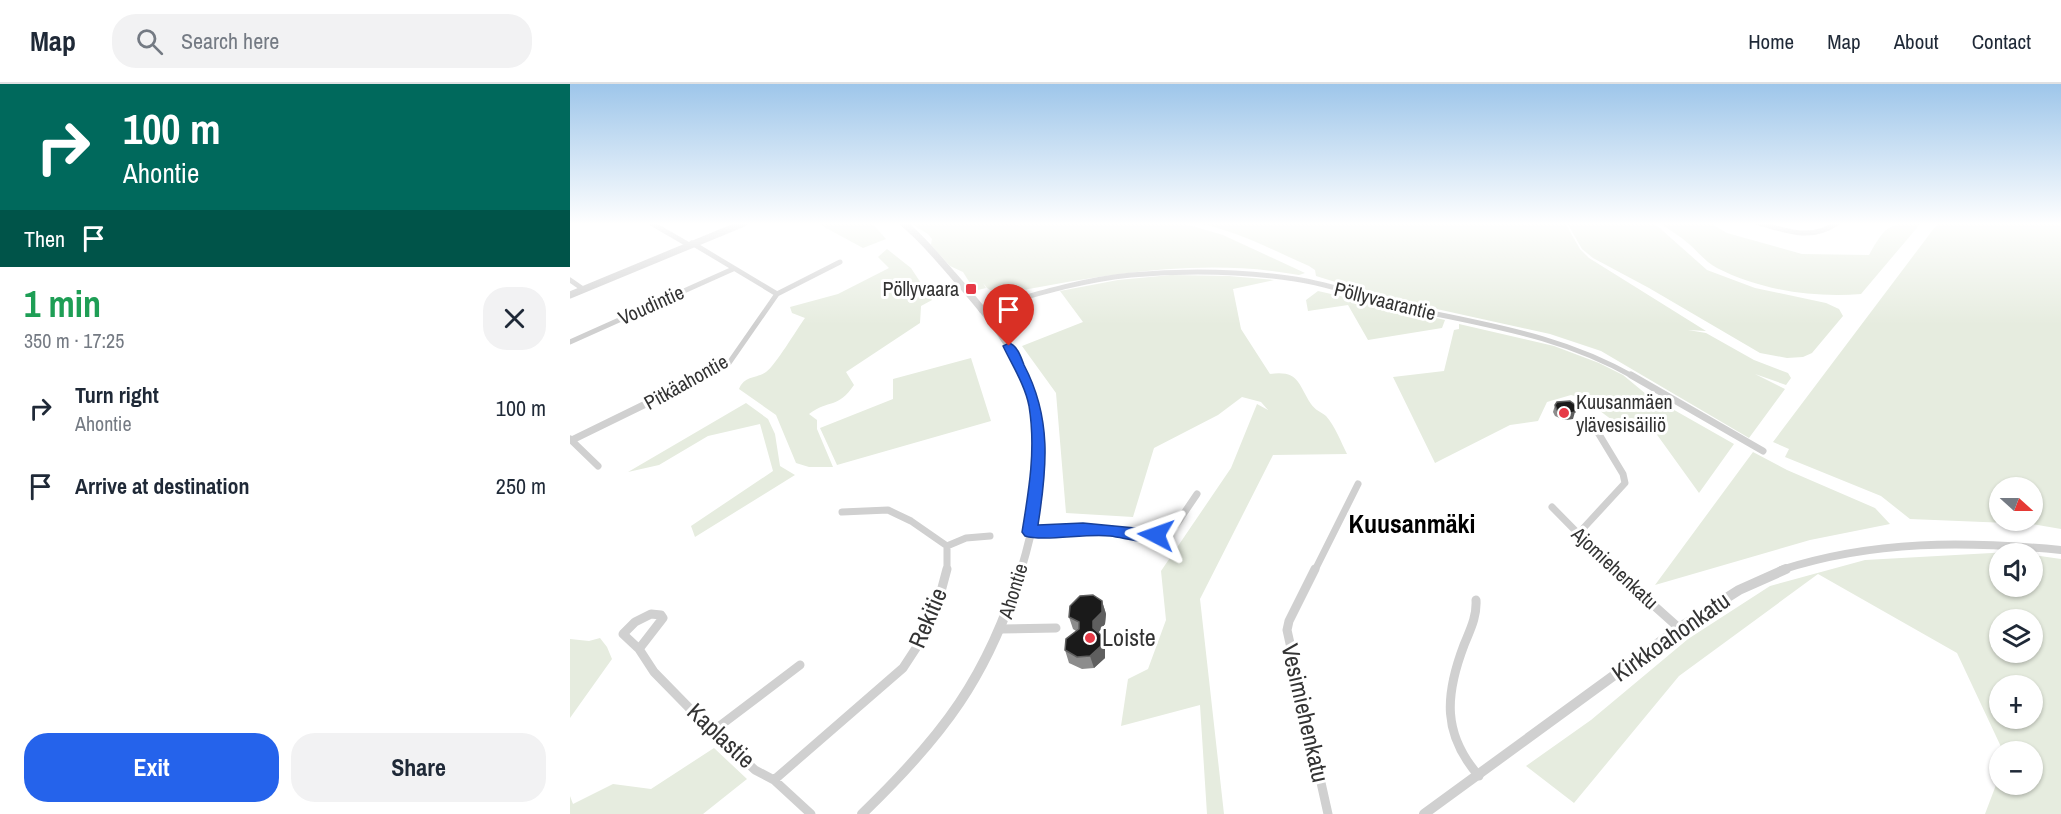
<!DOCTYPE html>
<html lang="en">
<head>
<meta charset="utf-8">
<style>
  :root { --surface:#fff; --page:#f2f2f3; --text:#1f2937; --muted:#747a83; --line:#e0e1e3; --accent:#2563eb }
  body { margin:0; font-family:"Archivo Narrow",sans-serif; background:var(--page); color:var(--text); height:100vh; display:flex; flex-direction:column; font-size:22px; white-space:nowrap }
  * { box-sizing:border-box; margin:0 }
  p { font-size:20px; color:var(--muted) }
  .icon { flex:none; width:33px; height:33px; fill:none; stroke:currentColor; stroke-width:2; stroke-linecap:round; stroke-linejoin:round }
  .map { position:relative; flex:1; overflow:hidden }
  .sheet { display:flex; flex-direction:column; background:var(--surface); width:570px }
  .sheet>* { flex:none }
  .top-card { background:#00695c; color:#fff; overflow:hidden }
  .needle { width:39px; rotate:111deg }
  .controls { position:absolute; left:1419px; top:393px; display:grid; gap:12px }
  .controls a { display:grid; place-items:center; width:54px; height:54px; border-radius:50%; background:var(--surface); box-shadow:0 2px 4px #0004; font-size:30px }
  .pin { position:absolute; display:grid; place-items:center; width:51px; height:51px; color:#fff; margin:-62px -26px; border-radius:50% 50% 50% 0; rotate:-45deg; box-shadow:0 0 6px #0007 }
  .pin .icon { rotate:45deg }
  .me { position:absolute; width:66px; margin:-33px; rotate:274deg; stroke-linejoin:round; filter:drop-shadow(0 0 4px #0008) }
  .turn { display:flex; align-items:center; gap:21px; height:126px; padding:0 24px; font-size:27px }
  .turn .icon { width:78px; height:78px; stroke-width:2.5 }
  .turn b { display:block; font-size:42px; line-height:51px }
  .then { display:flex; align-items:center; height:57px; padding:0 24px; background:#0003; gap:12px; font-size:22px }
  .round { display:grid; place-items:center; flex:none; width:63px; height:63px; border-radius:24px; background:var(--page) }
  .head { display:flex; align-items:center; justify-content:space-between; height:102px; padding:0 24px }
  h1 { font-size:36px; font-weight:700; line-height:45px; color:#1e9e55 }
  .action { display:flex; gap:12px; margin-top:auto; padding:12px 24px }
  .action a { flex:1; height:69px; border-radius:24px; background:var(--accent); color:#fff; font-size:24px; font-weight:700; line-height:69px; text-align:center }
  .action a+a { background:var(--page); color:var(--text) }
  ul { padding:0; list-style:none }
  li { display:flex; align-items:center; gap:18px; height:78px; padding:0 24px }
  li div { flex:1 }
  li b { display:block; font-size:22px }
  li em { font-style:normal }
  header { display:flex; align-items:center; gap:36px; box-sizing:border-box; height:84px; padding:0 30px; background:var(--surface); border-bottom:2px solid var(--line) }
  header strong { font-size:28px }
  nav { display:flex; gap:33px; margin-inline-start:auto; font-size:21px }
  .search { width:420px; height:54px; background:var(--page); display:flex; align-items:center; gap:15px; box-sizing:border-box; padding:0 21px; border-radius:24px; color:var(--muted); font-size:22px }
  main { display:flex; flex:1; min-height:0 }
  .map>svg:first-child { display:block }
  .green { fill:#e6ecdf; fill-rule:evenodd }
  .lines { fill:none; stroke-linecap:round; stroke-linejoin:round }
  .minor-far2 { stroke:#d0d0d0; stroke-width:5 }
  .minor-far1 { stroke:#d0d0d0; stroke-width:7 }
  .minor { stroke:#d0d0d0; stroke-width:9 }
  .tertiary-far2 { stroke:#d0d0d0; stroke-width:7 }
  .tertiary-far1 { stroke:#d0d0d0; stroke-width:8 }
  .tertiary { stroke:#d0d0d0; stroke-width:10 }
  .wall { fill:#8c8c8c }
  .shaded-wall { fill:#5f5f5f }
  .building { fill:#1a1a1a; stroke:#5f5f5f; stroke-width:1.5 }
  .route { fill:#2563eb; stroke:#184099; stroke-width:1.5 }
  .poi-dot { fill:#e63946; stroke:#fff; stroke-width:2 }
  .labels { text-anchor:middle; stroke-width:6; stroke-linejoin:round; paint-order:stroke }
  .poi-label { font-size:20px; fill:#333; stroke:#fff; text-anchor:end }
  .street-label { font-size:20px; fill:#333; stroke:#fff }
  .near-street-label { font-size:24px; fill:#333; stroke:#fff }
  .near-poi-label { font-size:24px; fill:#333; stroke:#fff; text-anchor:start }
  .district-label { font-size:26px; font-weight:bold; fill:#000; stroke:#fff }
</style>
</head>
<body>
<header>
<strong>Map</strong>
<div class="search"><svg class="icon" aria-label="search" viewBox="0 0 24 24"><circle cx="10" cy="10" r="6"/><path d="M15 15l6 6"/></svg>Search here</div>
<nav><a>Home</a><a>Map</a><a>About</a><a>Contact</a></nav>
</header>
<main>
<section class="sheet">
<div class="top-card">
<div class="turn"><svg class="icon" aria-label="right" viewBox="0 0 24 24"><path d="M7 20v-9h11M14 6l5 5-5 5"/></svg><div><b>100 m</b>Ahontie</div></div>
<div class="then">Then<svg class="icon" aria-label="arrive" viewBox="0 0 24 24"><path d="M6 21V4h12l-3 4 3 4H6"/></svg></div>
</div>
<div class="head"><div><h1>1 min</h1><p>350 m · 17:25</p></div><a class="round"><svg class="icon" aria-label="close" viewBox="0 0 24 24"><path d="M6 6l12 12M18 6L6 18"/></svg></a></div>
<ul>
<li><svg class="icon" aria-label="right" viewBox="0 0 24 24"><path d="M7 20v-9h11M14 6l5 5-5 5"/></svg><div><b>Turn right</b><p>Ahontie</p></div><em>100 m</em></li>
<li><svg class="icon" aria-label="arrive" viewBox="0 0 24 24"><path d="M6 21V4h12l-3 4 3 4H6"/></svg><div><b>Arrive at destination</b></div><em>250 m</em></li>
</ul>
<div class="action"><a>Exit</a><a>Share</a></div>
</section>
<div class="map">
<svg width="1491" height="730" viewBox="0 0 1491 730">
  <rect width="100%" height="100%" fill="#fff"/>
  <path class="green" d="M247,139H302L316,155L293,164Z
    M340,139H612L653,151L735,189L729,191C637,174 544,189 453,206L442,202L424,208L417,204L413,199L416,204L408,206L403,204L393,188L380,182L361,161L362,155L358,150Z
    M627,139H995L1010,165L1019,174L1136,247L1118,246L1136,249L1184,276L1218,289L1221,294L1216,301L1185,290L1167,281L1215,305L1179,354L1031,267L980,250L817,214L746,192L745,186L739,182C702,166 666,146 627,139Z
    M997,139H1084L1137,186L1185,204L1256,219L1269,225L1273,232L1242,269L1233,273L1217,274L1190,269L1079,204L1023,174L1012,165Z
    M1089,139H1140L1157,149L1232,170L1299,171C1315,143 1317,139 1351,139L1291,210C1243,214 1190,206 1147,184C1137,179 1128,168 1119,160C1110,152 1100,146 1089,139Z
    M1368,139H1491V445L1462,440L1340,435L1311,412L1215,373L1219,365L1203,358ZM1430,404H1462V436H1430Z
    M317,165L341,184L362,216L351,222L350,239L276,288L284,301C268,325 259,315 239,330L247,336V345L263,383H239L226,379L206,331L169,305C175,291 185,295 196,288C205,282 227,245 235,234L222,229L220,223L268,210L319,184L308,173Z
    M601,191L659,192L704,196L663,205L671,245L700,290C729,286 728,300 741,320C745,326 751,328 756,332C765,342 771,358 777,370L703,371L630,515L654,730H637L630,621L551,642L558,595L578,585L596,536L591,487L661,384L687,320L698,326L691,318L672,313L648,331L584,364L563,433L496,429L486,309L452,262L513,238L490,207L548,196Z
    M748,207L875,236L872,244L798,256L778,221L738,227L736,216Z
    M889,240L984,262L1029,279L1053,291L1076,310L1164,360L1129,409L1080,341L1054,342L1042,336L1013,314L1001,311L977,318L968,337L940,341L865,379L823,293L874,287L884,246L889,245Z
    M401,274L421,337L267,381L250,344L323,315V295Z
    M176,319L198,335L205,350L210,382L225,391L125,453L121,442L203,387L190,340L138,352L89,381L58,388Z
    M1183,368L1217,386L1305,424L1320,440L1240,456L1085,501Z
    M1440,468L1451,469L1430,470V502H1462L1463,471L1491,475V730H1415L1429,693L1430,700H1462V668L1433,667L1387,569L1248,490L1109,592L1004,719L956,682L1021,636L1118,555L1200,502L1295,476ZM1430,536H1462V568H1430ZM1430,602H1462V634H1430Z
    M30,554L37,563L42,575L0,634V555L19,557Z
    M144,664L177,695L133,730H0V712L3,720L43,700L81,705Z"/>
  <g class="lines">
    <path class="minor-far2" d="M81,139L119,161
      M1189,139C1216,147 1242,157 1267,139
      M122,159L207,210
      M0,196L13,205
      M411,226C460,212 510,196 561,191C615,186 671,187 725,195C766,201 810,219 852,227C928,243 996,254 1064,293
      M0,258L163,185
      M131,293L159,279L207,210L270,178"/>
    <path class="minor-far1" d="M1061,291L1193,367
      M0,355L28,382
      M2,356L135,291
      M982,423L1044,486
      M272,428L318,426L341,437L377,462V486
      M460,448L513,445L586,451L606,441L627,410
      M1008,450L1055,399L1053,390L1027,347
      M377,462L396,454L420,452
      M745,486L788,400"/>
    <path class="minor" d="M745,485L719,537L717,546L758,730
      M1043,485L1109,544
      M906,516C907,533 900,546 894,561C875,611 872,650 909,692
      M81,530L91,531L93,534L69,565L53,550L65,538Z
      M431,545L486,544
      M69,565L84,588L130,635L185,686L204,696L241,730
      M143,647L230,581
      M204,696L333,584L350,558L366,526L377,485"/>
    <path class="tertiary-far2" d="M333,139C352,154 366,172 382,190C409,221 438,254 455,293
      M0,211L174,139"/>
    <path class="tertiary-far1" d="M451,486C470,424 480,352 454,291
      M1211,486C1304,456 1395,457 1491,466"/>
    <path class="tertiary" d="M292,730C373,652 418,593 451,485
      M854,730L1109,544L1169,506L1216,485"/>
  </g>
  <path class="wall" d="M985,321L1003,335L994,336L985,332L983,328Z
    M532,517L536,530L535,540L528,549L531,551L535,563V574L524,584L512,585L499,579L495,566L506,547L503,545L499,533Z"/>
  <path class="shaded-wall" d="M1005,328L1003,335L994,336L996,330Z
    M532,517L536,530L535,540L527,550L523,544V537Z
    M531,551L535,563V574L524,584L520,572Z"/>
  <path class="building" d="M1000,317L1007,322L1005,328L996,330L987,326L985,321L987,318Z
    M523,511L532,517V528L523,537V544L531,551V562L520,572L507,573L495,566L496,555L509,545V538L499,533L500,522L510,512Z"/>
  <linearGradient id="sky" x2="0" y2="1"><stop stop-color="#9ec6ea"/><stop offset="0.58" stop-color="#fff"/><stop offset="1" stop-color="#fff" stop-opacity="0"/></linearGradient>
  <rect width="1491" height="241" fill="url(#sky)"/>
  <path class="route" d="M439,259C447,261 451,273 454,281C482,334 477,384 468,441L513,439L586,446L591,447L594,451L591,455C574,461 557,454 540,452C516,449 474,458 455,452L452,448C459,406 466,365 459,322C455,301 442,281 433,262Z"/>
  <g class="poi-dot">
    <rect x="395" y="199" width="12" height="12" rx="3"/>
    <circle cx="994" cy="329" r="6"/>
    <circle cx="520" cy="554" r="6"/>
  </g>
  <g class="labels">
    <g class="poi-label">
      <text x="389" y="212">Pöllyvaara</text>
      <text x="1006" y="325" text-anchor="start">Kuusanmäen<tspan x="1006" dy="23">ylävesisäiliö</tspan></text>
    </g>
    <g class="street-label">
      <text transform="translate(815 217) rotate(14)" y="7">Pöllyvaarantie</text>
      <text transform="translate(81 221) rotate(-24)" y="7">Voudintie</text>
      <text transform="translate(116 298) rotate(-29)" y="7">Pitkäahontie</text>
      <text transform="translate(1045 484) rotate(43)" y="7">Ajomiehenkatu</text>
      <text transform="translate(443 507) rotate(-73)" y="7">Ahontie</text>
    </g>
    <g class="near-street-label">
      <text transform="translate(358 534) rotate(-67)" y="8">Rekitie</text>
      <text transform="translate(1101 553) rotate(-35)" y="8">Kirkkoahonkatu</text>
      <text transform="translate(735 629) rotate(77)" y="8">Vesimiehenkatu</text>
      <text transform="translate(151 652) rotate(43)" y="8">Kaplastie</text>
    </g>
    <g class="near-poi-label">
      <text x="532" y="562">Loiste</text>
    </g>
    <g class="district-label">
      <text x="842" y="449">Kuusanmäki</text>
    </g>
  </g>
</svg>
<div class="controls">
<a><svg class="needle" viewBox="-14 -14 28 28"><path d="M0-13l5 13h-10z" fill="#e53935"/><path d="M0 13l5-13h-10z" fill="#747a83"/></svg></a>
<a><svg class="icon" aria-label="sound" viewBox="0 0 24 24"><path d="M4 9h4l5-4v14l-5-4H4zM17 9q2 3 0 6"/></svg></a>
<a><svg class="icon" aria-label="layers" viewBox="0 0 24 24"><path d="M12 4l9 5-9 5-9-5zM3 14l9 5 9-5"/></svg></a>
<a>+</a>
<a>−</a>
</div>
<div class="pin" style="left:439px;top:262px;background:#d93025"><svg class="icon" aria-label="arrive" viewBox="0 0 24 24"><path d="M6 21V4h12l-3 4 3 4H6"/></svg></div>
<svg class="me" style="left:586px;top:451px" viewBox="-20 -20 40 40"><path d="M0-17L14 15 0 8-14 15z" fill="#2563eb" stroke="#fff" stroke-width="4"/></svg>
</div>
</main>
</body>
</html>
